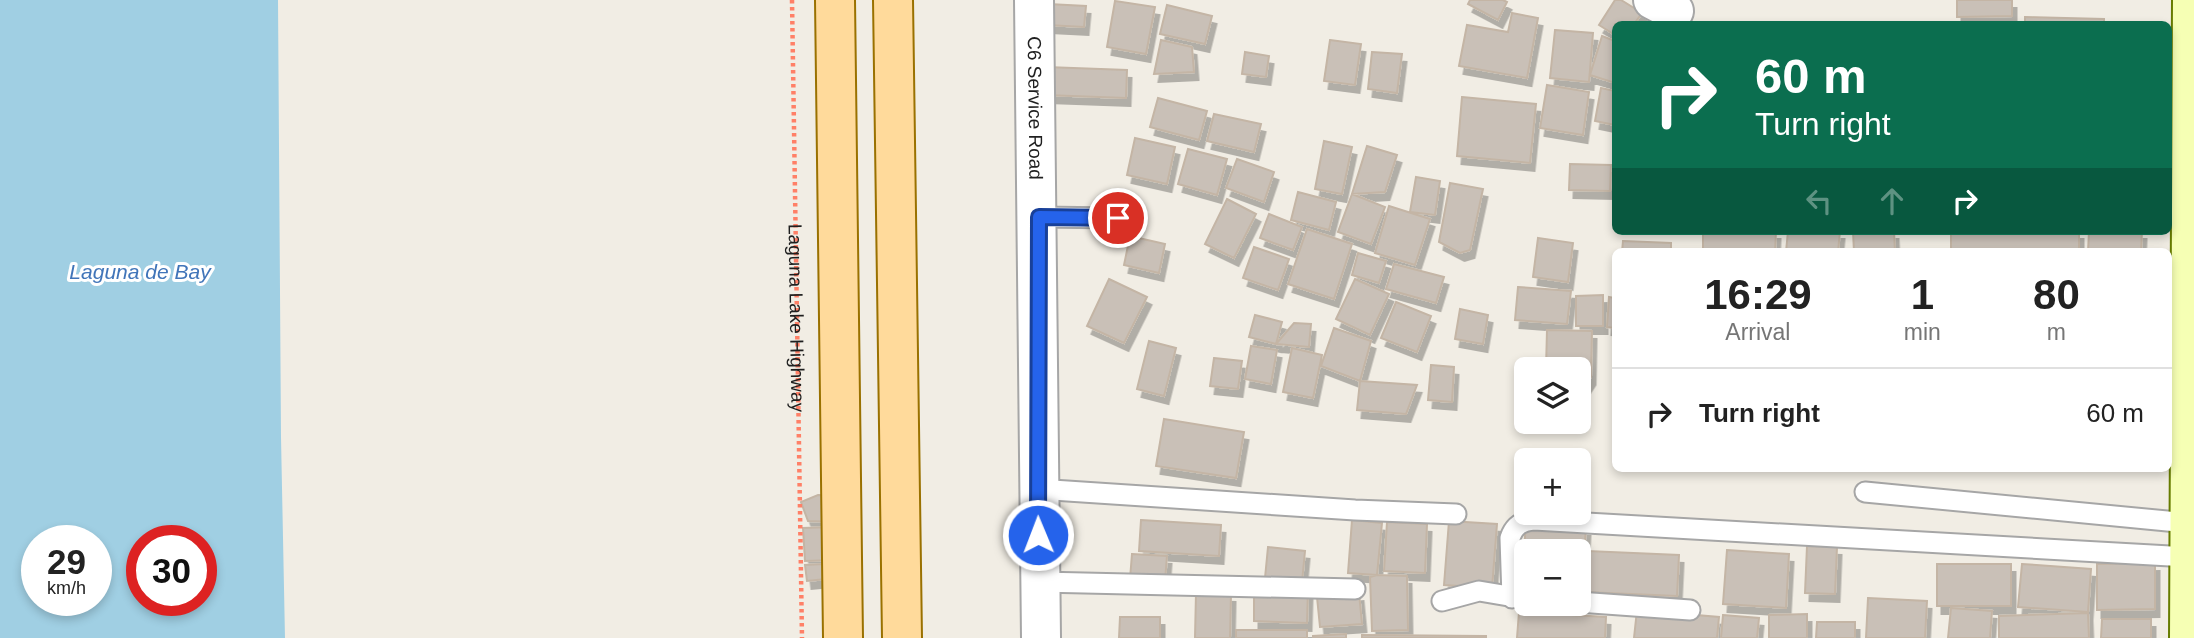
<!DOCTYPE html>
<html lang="en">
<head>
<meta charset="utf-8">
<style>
  :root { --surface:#fff; --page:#f2f2f2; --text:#222; --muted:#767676; --line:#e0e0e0 }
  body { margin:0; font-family:Arial,sans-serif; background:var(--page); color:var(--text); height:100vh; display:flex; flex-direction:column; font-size:26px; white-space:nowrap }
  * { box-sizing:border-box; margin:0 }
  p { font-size:23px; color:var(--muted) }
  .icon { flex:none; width:38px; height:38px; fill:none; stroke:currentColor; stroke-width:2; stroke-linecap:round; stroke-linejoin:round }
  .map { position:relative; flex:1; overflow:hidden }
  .details { position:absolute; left:1612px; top:248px; width:560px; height:224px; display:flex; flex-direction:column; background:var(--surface); border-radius:10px; box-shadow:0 4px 10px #0003 }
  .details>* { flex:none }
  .banner { position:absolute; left:1612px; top:21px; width:560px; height:214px; border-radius:10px; box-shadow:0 4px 10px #0003; background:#0b6e4f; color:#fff; overflow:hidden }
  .controls { position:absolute; left:1514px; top:357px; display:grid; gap:14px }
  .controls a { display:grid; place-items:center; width:77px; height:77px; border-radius:10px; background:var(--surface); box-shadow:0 4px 10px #0003; font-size:35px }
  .speed { position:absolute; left:21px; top:525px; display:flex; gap:14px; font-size:35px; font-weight:700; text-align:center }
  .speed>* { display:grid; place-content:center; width:91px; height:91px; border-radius:50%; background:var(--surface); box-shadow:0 4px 10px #0003; line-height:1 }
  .speed small { font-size:18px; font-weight:400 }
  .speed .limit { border:10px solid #d22; background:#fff; color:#111 }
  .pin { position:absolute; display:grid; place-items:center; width:60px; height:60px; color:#fff; margin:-30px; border:4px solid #fff; border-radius:50%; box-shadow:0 2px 7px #0007 }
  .me { position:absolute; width:77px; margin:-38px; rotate:359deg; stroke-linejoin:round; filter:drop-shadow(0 0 5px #0008) }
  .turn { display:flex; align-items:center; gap:24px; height:147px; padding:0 28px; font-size:32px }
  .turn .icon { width:91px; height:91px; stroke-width:2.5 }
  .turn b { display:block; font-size:49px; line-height:60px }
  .lanes { display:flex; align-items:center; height:66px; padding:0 28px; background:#0003; justify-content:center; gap:35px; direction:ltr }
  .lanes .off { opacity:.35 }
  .eta { display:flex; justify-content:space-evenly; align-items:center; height:119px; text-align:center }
  .eta b { font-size:42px; font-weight:800; line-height:49px }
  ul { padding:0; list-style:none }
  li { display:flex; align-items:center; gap:21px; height:91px; padding:0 28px; border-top:2px solid var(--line) }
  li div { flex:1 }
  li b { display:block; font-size:26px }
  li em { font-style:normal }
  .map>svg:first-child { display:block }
  .water { fill:#a0cfe3; fill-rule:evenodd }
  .building { fill:#c9c0b7; stroke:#c4b5a5; stroke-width:2; filter:url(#shadow) }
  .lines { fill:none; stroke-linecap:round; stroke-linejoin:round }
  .service-casing { stroke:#a6a6a6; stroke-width:23 }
  .minor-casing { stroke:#a6a6a6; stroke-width:42 }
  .secondary-casing { stroke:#677c00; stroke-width:42 }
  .primary-casing { stroke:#9a7100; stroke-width:42 }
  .path { stroke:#ff8067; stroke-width:4.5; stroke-dasharray:3.5 3.5; stroke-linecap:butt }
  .service { stroke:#fff; stroke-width:19 }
  .minor { stroke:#fff; stroke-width:38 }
  .secondary { stroke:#f6ffb4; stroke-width:38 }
  .primary { stroke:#ffda9b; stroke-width:38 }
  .route-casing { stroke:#184099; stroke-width:18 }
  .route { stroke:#2563eb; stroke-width:12 }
  .labels { text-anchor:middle; stroke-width:6; stroke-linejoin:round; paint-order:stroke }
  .street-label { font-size:19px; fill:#1f1f1f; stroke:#fff }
  .water-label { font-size:21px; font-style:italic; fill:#4175b9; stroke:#fff }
</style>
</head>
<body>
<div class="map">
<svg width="2194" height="638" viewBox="0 0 2194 638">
  <defs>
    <filter id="shadow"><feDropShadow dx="4.5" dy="8" stdDeviation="0" flood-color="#0004"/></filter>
  </defs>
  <rect width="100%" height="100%" fill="#f1ede4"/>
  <path class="water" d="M0,0H278L281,437L285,638H0ZM37,541H96V600H37ZM142,541H201V600H142Z"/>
  <path class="building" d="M1470,0H1503L1507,2L1498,20L1468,4Z
    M1615,0H1621L1642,13L1634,24H1615V35L1599,25Z
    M1957,0H2012V16L1957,17Z
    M1115,1L1155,7L1146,54L1107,47Z
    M1048,4L1086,6L1084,27L1047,25Z
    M1167,5L1212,16L1205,44L1160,34Z
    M1512,13L1538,18L1527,78L1459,66L1467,25L1508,32Z
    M2025,17L2104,19V24H2025Z
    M1555,30L1593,33L1589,82L1550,78Z
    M1602,36L1615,41V83L1590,75Z
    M1161,40L1192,47L1194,72L1154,74Z
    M1330,40L1361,44L1355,85L1324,81Z
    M1245,52L1269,56L1266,77L1242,74Z
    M1372,52L1402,54L1397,93L1368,89Z
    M1046,67L1127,70L1126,98L1045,95Z
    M1547,85L1589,92L1583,135L1540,128Z
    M1601,88L1615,91V125L1595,121Z
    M1462,97L1536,104L1530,163L1457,156Z
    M1158,98L1207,111L1199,140L1150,127Z
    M1214,114L1261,124L1254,152L1207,141Z
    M1135,138L1175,147L1167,184L1127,175Z
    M1324,141L1352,147L1342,194L1315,189Z
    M1367,146L1397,155L1385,192L1352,194Z
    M1188,149L1227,159L1217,195L1178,184Z
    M1237,159L1274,172L1264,202L1226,188Z
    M1570,164L1611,165L1610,191L1569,190Z
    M1416,177L1440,181L1435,215L1410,212Z
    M1450,183L1483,189L1470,250L1460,253L1439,242Z
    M1298,192L1336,202L1329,230L1291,220Z
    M1352,194L1385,207L1371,244L1338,232Z
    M1227,199L1256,214L1234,258L1205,244Z
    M1389,206L1430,219L1415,265L1375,253Z
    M1269,214L1302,227L1293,250L1260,238Z
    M1307,229L1352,244L1334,299L1288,284Z
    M1703,231H1776L1775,252H1703Z
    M1788,231H1840L1838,252H1786Z
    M1853,231H1894L1895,252H1854Z
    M1951,231H2079V252H1951Z
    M2089,231H2142L2141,252H2088Z
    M1130,236L1165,244L1159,273L1124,265Z
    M1538,238L1573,243L1568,282L1533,277Z
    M1623,241L1671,243V252H1622Z
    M1254,247L1289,259L1278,290L1243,278Z
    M1358,253L1386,261L1379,283L1352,275Z
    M1394,264L1444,277L1436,303L1386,289Z
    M1109,279L1147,297L1124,343L1087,326Z
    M1355,279L1389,294L1370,335L1336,319Z
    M1518,287L1571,291L1567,324L1515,320Z
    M1603,295V326H1576V296Z
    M1609,297L1615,298V328L1607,327Z
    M1396,302L1431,316L1417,352L1381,338Z
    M1460,309L1488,315L1483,344L1455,339Z
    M1255,315L1282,322L1276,344L1249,337Z
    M1294,323L1311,324L1309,347L1276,344Z
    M1334,328L1371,341L1360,381L1321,366Z
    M1547,330L1592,331L1591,377L1578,397V369H1546Z
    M1149,341L1176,348L1164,396L1137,389Z
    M1251,346L1277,350L1271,384L1245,379Z
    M1292,348L1322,355L1313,398L1283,392Z
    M1214,358L1242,361L1238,389L1210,386Z
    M1431,365L1454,367L1452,402L1428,400Z
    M1360,381L1417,385L1406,414L1357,410Z
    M1164,419L1244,432L1236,478L1156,466Z
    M818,495L838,496V522L808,521L801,502Z
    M1141,520L1221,525L1219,556L1139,551Z
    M1352,520L1382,523L1377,575L1348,573Z
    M1449,521L1497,524L1492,588L1444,585Z
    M1387,522L1427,524L1425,573L1384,571Z
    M1526,524L1586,528L1582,579H1578V551H1526V575H1522Z
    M832,527L834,560L805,561L803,528Z
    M1807,546L1837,547L1835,594L1805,593Z
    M1268,547L1305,551L1302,582L1265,578Z
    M1727,550L1789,554L1786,608L1723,604Z
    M1587,551L1679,555L1677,596L1585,592Z
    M1132,554L1167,556L1165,581L1130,579Z
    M2155,563V609L2097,610V564Z
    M824,564L826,579L807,581L805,565Z
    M1937,564H2011V606H1937Z
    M2022,564L2091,569L2088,612L2018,607Z
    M1377,575L1407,576L1408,630L1372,631L1370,577Z
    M1254,588L1308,589L1307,623L1254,621Z
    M1196,593L1231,594L1230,638H1195Z
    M1359,593L1362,624L1320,627L1317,597Z
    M1868,598L1927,601L1925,638H1866Z
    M1951,608L1992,611L1990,638H1948Z
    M1637,610L1719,617L1717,638H1634Z
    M1519,612L1606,617L1605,638H1517Z
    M2088,613L2089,638H1999V616Z
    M1807,614V638H1769V615Z
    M1723,615L1759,618L1757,638H1721Z
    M1120,617H1160V638H1119Z
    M2102,619H2151V638H2101Z
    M1817,622H1855V638H1816Z
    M1236,630H1307V638H1236Z
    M1346,634V638H1313V636Z
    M1362,635L1486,636V638H1362Z"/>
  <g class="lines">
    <g class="service-casing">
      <path id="service" d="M1039,217L1118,218
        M1037,489L1355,510L1456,514
        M1865,492L2188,523
        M1040,582L1355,589
        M1512,598L1510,538C1514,526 1521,521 1534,520L2188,557
        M1442,601L1479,591L1526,599
        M1578,602L1690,610"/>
    </g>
    <g class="minor-casing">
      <g id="minor">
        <path id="s2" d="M1034,0C1038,213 1037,425 1041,638"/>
        <path d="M1653,0L1674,11"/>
      </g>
    </g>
    <g class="secondary-casing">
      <path id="secondary" d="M2189,638L2192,0"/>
    </g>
    <g class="primary-casing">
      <path id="primary" d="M835,0L843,638
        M893,0L902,638"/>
    </g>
    <path class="path" id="s1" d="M792,0L802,638"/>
    <use href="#service" class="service"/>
    <use href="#minor" class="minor"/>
    <use href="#secondary" class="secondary"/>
    <use href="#primary" class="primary"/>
  </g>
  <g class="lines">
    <g class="route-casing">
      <path id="route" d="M1038,535L1039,217L1118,218"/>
    </g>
    <use href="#route" class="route"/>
  </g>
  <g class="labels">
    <g class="street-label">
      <text dy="7" stroke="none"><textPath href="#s2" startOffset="108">C6 Service Road</textPath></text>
      <text dy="7" stroke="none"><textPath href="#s1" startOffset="318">Laguna Lake Highway</textPath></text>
    </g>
    <g class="water-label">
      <text x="140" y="279">Laguna de Bay</text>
    </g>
  </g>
</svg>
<div class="controls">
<a><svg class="icon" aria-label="layers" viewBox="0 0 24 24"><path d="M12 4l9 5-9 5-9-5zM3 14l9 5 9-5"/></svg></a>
<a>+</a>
<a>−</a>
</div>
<div class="speed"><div>29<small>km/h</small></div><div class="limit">30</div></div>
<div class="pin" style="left:1118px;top:218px;background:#d93025"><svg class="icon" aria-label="arrive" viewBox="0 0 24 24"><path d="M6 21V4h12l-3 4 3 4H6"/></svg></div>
<svg class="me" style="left:1038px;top:535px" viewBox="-20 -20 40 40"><circle r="17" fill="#2563eb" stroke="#fff" stroke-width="3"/><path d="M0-11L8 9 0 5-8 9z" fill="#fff"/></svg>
<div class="banner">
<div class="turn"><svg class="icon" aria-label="right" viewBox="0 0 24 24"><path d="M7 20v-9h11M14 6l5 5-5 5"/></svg><div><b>60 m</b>Turn right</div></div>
<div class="lanes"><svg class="icon off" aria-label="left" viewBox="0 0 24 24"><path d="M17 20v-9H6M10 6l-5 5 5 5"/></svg><svg class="icon off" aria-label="ahead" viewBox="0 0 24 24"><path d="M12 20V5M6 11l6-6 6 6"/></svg><svg class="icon" aria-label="right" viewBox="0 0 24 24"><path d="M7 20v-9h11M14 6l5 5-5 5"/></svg></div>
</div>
<section class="details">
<div class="eta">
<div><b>16:29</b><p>Arrival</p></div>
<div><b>1</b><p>min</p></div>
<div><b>80</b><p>m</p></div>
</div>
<ul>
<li><svg class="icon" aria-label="right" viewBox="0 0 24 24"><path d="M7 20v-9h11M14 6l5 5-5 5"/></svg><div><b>Turn right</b></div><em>60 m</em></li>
</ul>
</section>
</div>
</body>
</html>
